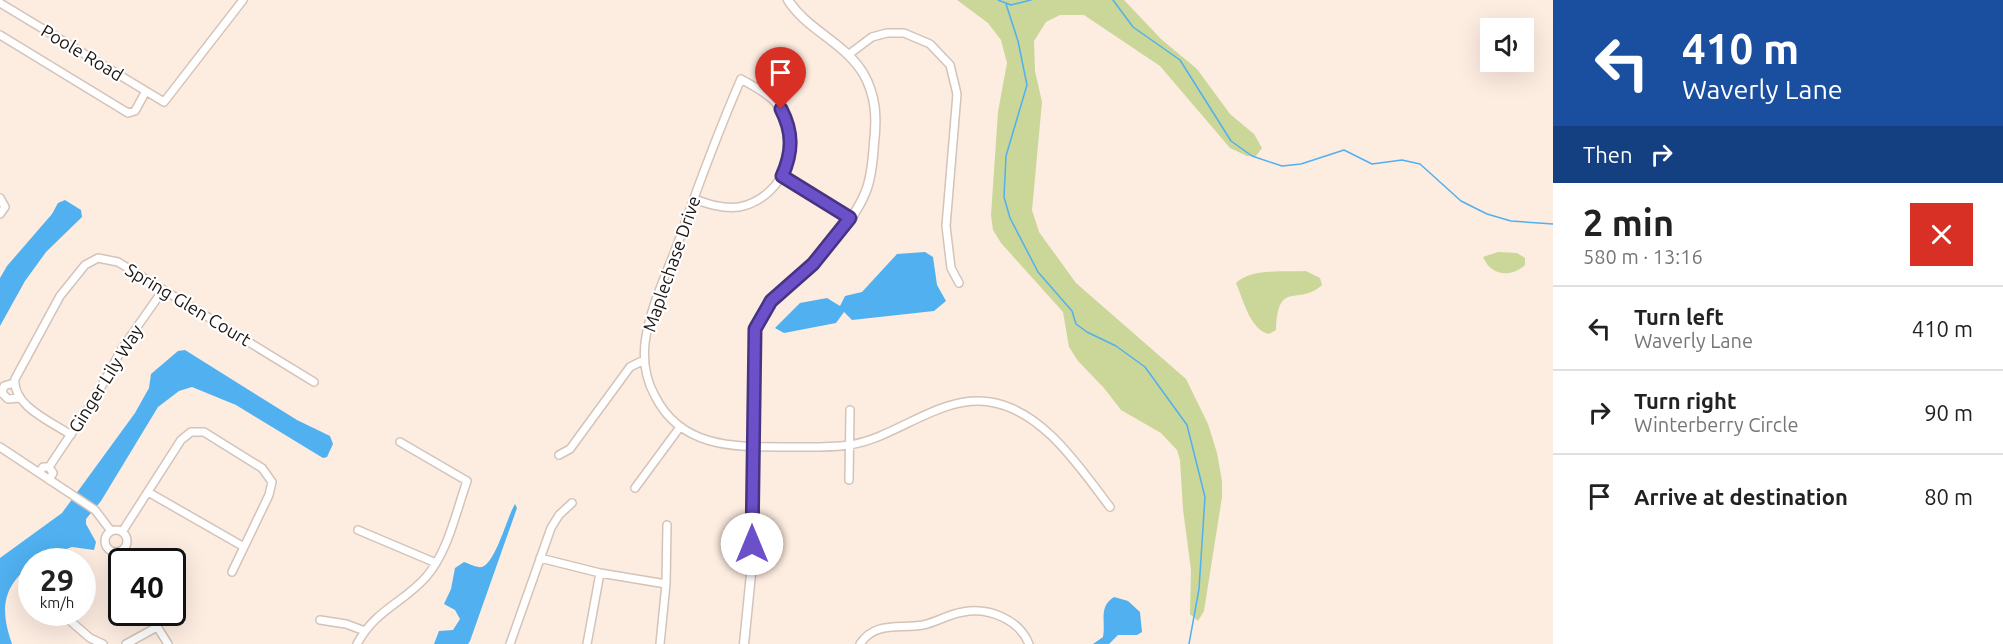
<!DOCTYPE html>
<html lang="en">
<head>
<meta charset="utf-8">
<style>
  :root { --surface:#fff; --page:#f2f2f2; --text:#222; --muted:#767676; --line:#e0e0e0 }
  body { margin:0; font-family:Ubuntu,sans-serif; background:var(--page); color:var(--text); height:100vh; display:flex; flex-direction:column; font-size:22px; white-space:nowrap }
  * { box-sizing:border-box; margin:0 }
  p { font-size:20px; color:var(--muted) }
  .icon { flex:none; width:33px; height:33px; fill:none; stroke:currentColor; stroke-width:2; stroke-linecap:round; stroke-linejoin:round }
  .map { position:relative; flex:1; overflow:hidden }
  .drawer { display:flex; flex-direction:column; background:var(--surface); width:450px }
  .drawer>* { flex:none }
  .banner { background:#1a4fa0; color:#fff; overflow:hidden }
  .buttons { position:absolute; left:1480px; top:18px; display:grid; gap:12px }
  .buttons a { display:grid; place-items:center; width:54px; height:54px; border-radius:0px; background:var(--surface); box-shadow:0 6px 24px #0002; font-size:30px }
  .speed { position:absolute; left:18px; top:548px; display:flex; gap:12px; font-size:30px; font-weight:700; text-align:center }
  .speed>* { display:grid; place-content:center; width:78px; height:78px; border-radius:50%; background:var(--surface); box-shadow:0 6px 24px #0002; line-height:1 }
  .speed small { font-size:15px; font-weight:400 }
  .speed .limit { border:3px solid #111; border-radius:9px; background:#fff; color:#111 }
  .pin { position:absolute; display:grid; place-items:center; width:51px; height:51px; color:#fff; margin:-62px -26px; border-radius:50% 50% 50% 0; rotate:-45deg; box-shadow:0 0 6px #0007 }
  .pin .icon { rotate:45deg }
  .me { position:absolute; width:66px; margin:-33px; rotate:0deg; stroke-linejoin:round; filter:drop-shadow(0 0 4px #0008) }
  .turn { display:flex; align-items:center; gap:21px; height:126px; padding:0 30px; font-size:27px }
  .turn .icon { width:78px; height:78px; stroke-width:2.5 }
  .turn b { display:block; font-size:42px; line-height:51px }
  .then { display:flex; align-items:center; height:57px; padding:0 30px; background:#0003; gap:12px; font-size:22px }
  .round { display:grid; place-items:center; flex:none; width:63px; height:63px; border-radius:0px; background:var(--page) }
  .headline { display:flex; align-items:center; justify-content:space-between; height:102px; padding:0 30px }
  h1 { font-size:36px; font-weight:700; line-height:45px }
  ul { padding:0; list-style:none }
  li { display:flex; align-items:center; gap:18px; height:84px; padding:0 30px; border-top:2px solid var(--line) }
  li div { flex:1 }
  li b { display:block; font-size:22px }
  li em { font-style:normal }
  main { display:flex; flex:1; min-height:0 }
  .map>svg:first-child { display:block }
  .green { fill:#cbd699 }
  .water { fill:#50b0f0 }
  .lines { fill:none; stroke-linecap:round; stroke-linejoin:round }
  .stream { stroke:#50b0f0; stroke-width:1.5 }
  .minor-casing { stroke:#d4c3b8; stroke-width:10 }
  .tertiary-casing { stroke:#d4c3b8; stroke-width:11 }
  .minor { stroke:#fff; stroke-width:7 }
  .tertiary { stroke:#fff; stroke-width:8 }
  .route-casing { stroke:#463483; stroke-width:15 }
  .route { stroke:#6b50c9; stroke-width:10 }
  .labels { text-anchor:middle; stroke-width:4.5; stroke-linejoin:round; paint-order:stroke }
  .street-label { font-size:18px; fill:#1d1713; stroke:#fff }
</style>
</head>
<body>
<main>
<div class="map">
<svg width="1553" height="644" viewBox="0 0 1553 644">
  <rect width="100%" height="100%" fill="#fdece0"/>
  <path class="green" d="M957,0H1124L1161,39L1197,69L1230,114L1254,134L1262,148L1256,156H1247L1230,148L1160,66L1084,15H1060L1046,22L1034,41L1035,71L1042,102L1032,210L1039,232L1076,283L1186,379L1208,424L1217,453L1222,481V497L1204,611L1198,621L1190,614L1191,570L1183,509L1180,460L1177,450L1161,433L1121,410L1104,388L1078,361L1069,347L1063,312L1001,243L993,230L991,215L998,112L1007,63L1001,40L988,23Z
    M1498,252L1517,253L1525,258V265C1511,278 1491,276 1483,257Z
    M1306,271L1320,278L1322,285C1298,307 1278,278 1276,330L1269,334C1250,330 1243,299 1236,283C1251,268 1286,272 1306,271Z"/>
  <path class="water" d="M65,200L81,210L82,217L46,252L25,281L0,326V278L7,266L52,214L58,203Z
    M925,252L933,257L937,285L946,301L934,311L852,320L844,312L836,323L784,333L775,328L800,303L827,298L840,306L845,296L862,292L897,254Z
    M185,350L297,420L330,436L333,444L327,457L323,458L236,405L192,387L179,391L158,407L101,501L86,519V524L96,542L94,550L72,547L32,561L31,565C2,587 0,610 12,644H0V558L62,513L135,413L149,388L151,374L178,351Z
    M515,504L517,508L470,641L468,644H434L439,631L453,630L460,619L455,610L444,604L451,589L455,568L464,562C470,564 477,568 482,567C496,562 507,517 515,504Z
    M1114,597L1128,601L1140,612L1142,632L1137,635H1118L1109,644H1093L1103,637C1106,621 1098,607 1114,597Z"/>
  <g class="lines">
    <path class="stream" d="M998,0L1011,5L1031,0
      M1113,0L1133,27L1180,60L1231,141L1252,156L1282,166L1301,164L1344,150L1372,164L1402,160L1420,164L1461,201L1487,214L1511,221L1553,224
      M1006,4L1018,41L1027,85L1006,156L1004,197L1010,218L1038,272L1072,311L1076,324L1087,332L1116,346L1145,367L1187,425L1205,497L1199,589L1189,644"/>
    <g class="minor-casing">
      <path id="minor" d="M0,3L164,102L243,0
        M0,35L128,113L135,111L146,91
        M848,55L872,37L887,33H904L930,44L950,65L957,94L946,226L951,268L959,283
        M782,176L850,218
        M0,198L5,207L0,214
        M694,199C708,204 723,209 739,207C785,198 809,138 775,102C766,92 753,86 741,79C718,132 698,186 679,240C667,273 649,309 645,343C643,362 646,380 655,396C681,448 734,447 785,447C806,447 828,448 849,445C897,438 940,394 990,402C1043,410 1080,468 1110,507
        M14,383L4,386L2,393L8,399L19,398
        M71,435C52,422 12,406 15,379L60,296L85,265L98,258L118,262L314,382
        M0,447L95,510L111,531
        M559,455L570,449L630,367L644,360
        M49,467L95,398L123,347L163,290
        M39,473L43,467H49L53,473L49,480
        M849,480L850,410
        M635,488L680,427
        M148,492L244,547
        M358,530L436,563
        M105 541a11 11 0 1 1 22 0a11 11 0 1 1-22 0Z
        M122,532L181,440L191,432H204L262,468L272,482L269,495L232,572
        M120,552L123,561
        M540,558L600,573L666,584
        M60,612L90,638L103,644
        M148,612L168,644
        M320,620L346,624L365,631
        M126,644L157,627
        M357,644C376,609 402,604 426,577C448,552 456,512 467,481L400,442
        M510,644L551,528L559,515L572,503
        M587,644L600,573
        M660,644L666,584L667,525
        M860,644C875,621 899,629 923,625C937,622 949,614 963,612C988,607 1019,619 1029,644"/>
    </g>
    <g class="tertiary-casing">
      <path id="tertiary" d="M744,644L751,574L755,329C765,302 785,291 805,272C826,253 858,215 867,188C872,174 873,158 874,143C877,118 876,95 863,73C844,42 807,30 788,0"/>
    </g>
    <use href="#minor" class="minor"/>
    <use href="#tertiary" class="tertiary"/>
  </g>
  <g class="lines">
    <g class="route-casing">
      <path id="route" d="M752,544L755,329L771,301L813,264L850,218L782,176C793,152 793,132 781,109"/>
    </g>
    <use href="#route" class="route"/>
  </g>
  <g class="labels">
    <g class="street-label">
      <text transform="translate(82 53) rotate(31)" y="6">Poole Road</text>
      <text transform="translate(672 264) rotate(-71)" y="6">Maplechase Drive</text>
      <text transform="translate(188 305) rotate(31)" y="6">Spring Glen Court</text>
      <text transform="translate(106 379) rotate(-58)" y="6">Ginger Lily Way</text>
    </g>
  </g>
</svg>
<div class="buttons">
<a><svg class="icon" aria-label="sound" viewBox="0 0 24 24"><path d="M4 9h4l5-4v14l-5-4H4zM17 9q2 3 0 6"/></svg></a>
</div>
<div class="speed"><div>29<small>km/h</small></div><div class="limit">40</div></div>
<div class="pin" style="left:781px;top:109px;background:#d93025"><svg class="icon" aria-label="arrive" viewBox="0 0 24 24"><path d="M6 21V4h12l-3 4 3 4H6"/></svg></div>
<svg class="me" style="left:752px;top:544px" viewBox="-20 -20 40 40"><circle r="19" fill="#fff"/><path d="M0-13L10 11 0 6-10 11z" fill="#6b50c9"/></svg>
</div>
<section class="drawer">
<div class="banner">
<div class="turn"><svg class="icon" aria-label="left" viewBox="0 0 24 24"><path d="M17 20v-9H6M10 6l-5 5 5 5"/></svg><div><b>410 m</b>Waverly Lane</div></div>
<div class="then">Then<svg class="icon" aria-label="right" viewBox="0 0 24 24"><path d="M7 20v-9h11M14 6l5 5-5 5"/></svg></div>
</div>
<div class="headline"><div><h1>2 min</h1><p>580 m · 13:16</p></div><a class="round" style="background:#d93025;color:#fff"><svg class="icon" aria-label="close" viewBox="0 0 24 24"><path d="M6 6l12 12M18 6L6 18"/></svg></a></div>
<ul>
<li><svg class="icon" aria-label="left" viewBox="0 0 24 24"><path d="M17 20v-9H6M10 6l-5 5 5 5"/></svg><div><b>Turn left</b><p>Waverly Lane</p></div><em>410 m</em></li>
<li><svg class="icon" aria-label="right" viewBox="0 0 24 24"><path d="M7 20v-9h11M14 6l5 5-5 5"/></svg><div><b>Turn right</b><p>Winterberry Circle</p></div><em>90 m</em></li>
<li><svg class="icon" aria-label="arrive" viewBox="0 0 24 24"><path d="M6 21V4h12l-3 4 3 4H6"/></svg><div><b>Arrive at destination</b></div><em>80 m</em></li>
</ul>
</section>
</main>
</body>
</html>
